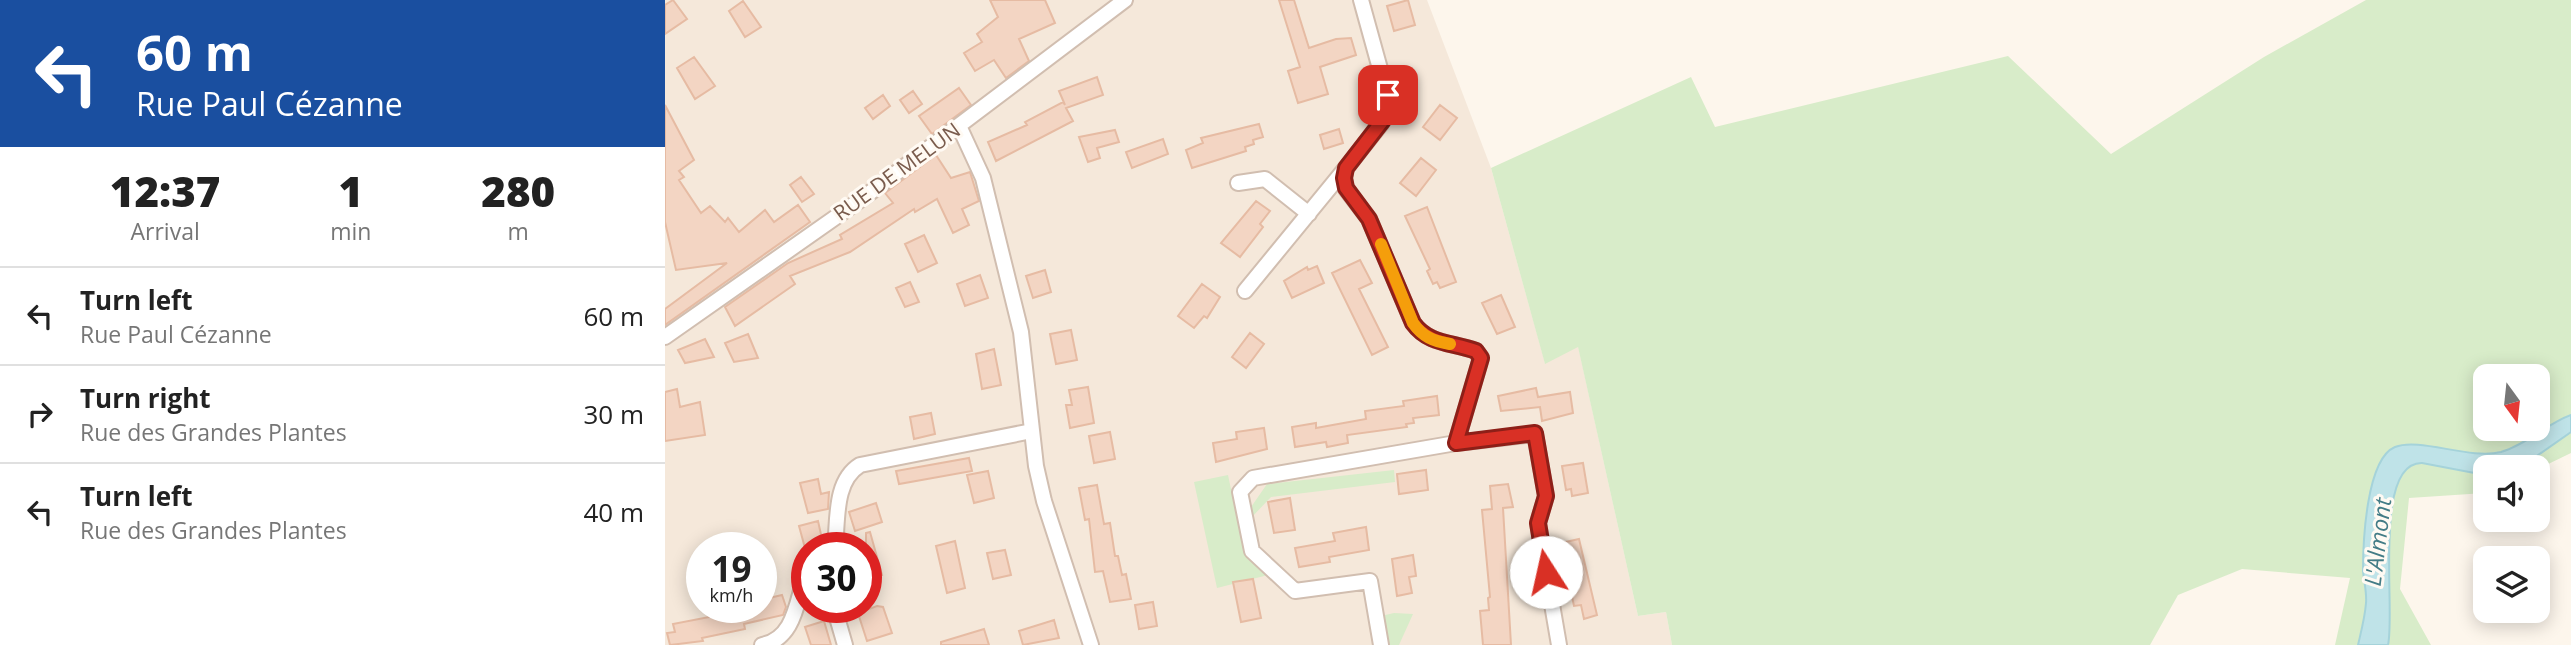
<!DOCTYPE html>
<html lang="en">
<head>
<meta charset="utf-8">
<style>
  :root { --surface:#fff; --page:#f2f2f2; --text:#222; --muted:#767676; --line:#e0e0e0 }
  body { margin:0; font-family:"Open Sans",sans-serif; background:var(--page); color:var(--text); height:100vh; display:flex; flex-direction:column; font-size:26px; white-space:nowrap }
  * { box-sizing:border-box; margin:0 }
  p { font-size:23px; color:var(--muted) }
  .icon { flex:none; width:38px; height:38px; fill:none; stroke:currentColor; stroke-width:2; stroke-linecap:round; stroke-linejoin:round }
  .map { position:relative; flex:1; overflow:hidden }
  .sheet { display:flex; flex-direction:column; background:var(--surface); width:665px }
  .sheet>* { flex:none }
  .hud { background:#1a4fa0; color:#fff; overflow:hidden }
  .needle { width:46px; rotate:165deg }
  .buttons { position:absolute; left:1808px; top:364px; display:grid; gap:14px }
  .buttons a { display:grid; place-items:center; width:77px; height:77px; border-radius:14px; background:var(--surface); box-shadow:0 4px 18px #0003; font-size:35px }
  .speed { position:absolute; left:21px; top:532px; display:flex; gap:14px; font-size:35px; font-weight:700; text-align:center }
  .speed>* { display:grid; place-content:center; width:91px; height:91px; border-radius:50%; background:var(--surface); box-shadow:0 4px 18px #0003; line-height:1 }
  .speed small { font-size:18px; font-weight:400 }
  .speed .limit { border:10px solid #d22; background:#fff; color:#111 }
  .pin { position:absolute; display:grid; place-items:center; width:60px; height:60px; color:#fff; margin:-30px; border-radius:14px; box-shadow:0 4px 10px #0006 }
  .me { position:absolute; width:77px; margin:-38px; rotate:350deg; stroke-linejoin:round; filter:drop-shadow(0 0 5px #0008) }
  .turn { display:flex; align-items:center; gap:24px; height:147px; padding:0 21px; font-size:32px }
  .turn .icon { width:91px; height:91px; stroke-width:2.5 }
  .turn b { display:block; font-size:49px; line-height:60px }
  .eta { display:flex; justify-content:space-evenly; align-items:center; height:119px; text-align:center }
  .eta b { font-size:42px; font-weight:800; line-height:49px }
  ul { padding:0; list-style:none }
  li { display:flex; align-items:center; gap:21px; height:98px; padding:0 21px; border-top:2px solid var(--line) }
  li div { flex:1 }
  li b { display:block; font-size:26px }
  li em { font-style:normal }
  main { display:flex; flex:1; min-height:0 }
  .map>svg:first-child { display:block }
  .residential { fill:#f5e8da; fill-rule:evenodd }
  .green { fill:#d8ecc9; fill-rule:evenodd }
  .water { fill:#bfe3e8; stroke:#a5d3da; stroke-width:2 }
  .building { fill:#f3d5c3; stroke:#e6bba3; stroke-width:2 }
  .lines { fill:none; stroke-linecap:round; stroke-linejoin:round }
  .street-casing { stroke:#d1beb0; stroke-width:18 }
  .street { stroke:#fff; stroke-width:14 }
  .route-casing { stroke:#8d1f18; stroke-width:18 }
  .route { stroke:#d93025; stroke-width:12 }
  .slow { stroke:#f59e0b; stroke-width:12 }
  .labels { text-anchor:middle; stroke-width:6; stroke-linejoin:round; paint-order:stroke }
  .street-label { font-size:21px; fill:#7a5c4d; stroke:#fffaf3 }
  .water-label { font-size:23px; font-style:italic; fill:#437c86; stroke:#fffaf3 }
</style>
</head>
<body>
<main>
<section class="sheet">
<div class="hud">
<div class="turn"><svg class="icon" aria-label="left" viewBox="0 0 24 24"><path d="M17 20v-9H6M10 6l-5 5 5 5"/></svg><div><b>60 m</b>Rue Paul Cézanne</div></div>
</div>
<div class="eta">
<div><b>12:37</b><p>Arrival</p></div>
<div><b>1</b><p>min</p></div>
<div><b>280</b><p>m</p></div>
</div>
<ul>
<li><svg class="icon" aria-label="left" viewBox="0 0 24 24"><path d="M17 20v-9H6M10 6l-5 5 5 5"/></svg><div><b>Turn left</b><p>Rue Paul Cézanne</p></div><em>60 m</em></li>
<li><svg class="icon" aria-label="right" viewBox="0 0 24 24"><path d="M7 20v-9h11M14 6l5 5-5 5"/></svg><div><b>Turn right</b><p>Rue des Grandes Plantes</p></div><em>30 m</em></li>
<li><svg class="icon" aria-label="left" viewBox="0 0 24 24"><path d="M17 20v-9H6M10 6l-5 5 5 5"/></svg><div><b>Turn left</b><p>Rue des Grandes Plantes</p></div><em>40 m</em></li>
</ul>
</section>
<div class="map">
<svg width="1906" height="645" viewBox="0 0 1906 645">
  <rect width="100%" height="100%" fill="#fdf6ec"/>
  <path class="residential" d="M0,0H762L826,168L880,363L913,346L973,616L1001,612L1007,645H0ZM37,548H96V607H37ZM142,548H201V607H142Z"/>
  <path class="green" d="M1701,0H1906V453L1873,469L1820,467V493L1744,498L1735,589L1766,645H1670L1685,578L1577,569L1513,595L1485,645H1007L1001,612L973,616L913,347L880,364L826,168L1026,77L1050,127L1343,56L1446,154L1599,57ZM1820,376H1872V429H1820Z
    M729,470L730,482L606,497L586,518L584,510L602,484Z
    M563,475L579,550L603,575L552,588L529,482Z
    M729,613L748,614L734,645H722L716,616Z"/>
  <path class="water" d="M1906,415V432L1856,467H1820V475L1757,463C1707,462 1731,611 1723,645H1693C1696,632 1700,617 1701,603C1702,593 1699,582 1698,571C1698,543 1701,459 1730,447C1755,437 1804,460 1836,452C1861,445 1881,424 1906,415Z"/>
  <path class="building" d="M8,0L22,19L0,34V5Z
    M325,0H380L390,23L354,39L364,61L341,78L329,60L310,71L299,53L317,42L312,34L333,17Z
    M614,0H629L644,48L671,39L686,38L691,55L655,67L663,94L633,103L623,71L635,67Z
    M743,0L750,25L729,31L722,6Z
    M78,1L96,27L80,37L64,11Z
    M29,57L50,86L30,99L12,68Z
    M432,77L438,95L401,108L408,121L331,161L323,142L362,125L360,122L398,102L400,105L394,91Z
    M294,88L306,105L267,134L254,116Z
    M248,91L257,104L244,113L235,100Z
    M218,95L225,106L208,119L200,108Z
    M0,105L29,160L14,171L19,177L14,180L36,213L45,206L60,222L63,218L74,232L100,210L109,222L133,205L145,222L0,325V309L62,263L11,270L0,222Z
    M775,105L792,118L775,140L758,127Z
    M594,124L598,137L588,140L589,144L580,147L581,151L527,168L521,150L538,143L536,138Z
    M674,129L678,143L659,149L655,135Z
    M450,130L454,142L432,148L435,158L423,162L414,137Z
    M498,139L503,154L467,168L461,152Z
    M271,155L286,178L305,172L314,201L297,209L304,225L288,233L272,199L250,212L249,209L185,252L125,276L130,284L70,326L60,307L123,263L177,239L175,235L228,203L220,193Z
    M756,158L771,170L751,196L735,183Z
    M136,177L149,194L137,202L125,185Z
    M591,201L605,211L595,224L598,227L575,257L556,243Z
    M762,207L791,282L775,288L772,282L768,284L762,271L765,269L740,216Z
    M259,235L272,263L253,272L240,244Z
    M695,260L707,283L694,289L723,347L707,355L667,273Z
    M652,266L659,283L627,298L619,281L642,267L643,270Z
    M380,270L386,292L368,298L361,276Z
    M315,275L323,298L300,306L292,284Z
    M245,282L254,302L240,307L231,288Z
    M537,284L555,297L542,318L539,316L529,328L513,316Z
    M836,295L850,327L832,334L817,303Z
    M406,330L412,360L391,364L385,334Z
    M585,333L599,344L581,368L567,357Z
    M83,334L93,358L69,362L60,343Z
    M40,339L49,357L20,363L13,350Z
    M329,349L336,385L317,389L311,354Z
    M423,387L429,423L405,428L401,405H407L404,390Z
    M871,388L873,397L905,392L908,413L877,421L875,407L836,411L833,396Z
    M12,389L15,407L35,402L40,435L0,441V392Z
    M772,396L774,415L748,418L749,423L741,424L742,427L682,435L683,443L662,447L661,442L630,447L627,427L651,423V428L701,419L700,411L739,406L738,401Z
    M266,413L270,434L249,439L245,417Z
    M599,428L602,449L551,462L548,443L572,439L571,432Z
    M445,432L450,459L429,463L424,436Z
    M304,458L307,471L234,484L231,471Z
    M918,463L923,493L907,496L906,489L901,490L897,466Z
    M761,470L763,490L734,494L732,474Z
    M323,471L329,498L309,503L302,475Z
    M153,479L156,494L164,492L163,509L143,513L135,483Z
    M843,484L848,507L838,508L846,645H818L815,611L824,610L823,598L825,597L817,510L827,509L825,486Z
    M432,485L439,524L445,523L450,556H453L457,575L461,574L466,599L445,602L438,571L430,572L424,519L420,520L414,488Z
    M625,498L630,530L609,533L603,502Z
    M211,503L217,522L190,531L184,512Z
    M153,521L159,548H140L134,526Z
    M701,527L704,550L664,557L665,562L634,567L630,548L670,541L668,533Z
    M205,532L217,575L201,579V533Z
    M914,539L932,615L919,619L916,605L909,606L896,543Z
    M290,541L300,588L282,593L271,546Z
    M340,550L346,575L328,579L322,553Z
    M748,555L751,576L744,577L747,593L732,596L727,559Z
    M588,579L596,618L576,622L568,582Z
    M117,595L121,607L118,615L79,624L80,629L37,638L38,641L5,645L2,633L10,632L8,624L96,607V600Z
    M488,602L492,626L474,629L470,605Z
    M212,606L218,607L227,633L202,641L193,613Z
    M389,620L394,638L358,645L354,631Z
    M159,621L166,645H146L140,627Z
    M319,629L324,645H276V642Z"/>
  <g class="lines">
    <g class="street-casing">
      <path id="street" d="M696,0L725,105L716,124L681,168L679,178L681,189L704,219L748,323C764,345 787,342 811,351L816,358L791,443
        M294,126L318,178L356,332L371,466L379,501L426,645
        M573,183L600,179L644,214
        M580,291L680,169
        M0,337L198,198L460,0
        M170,548C173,519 169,481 195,465L367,431
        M169,607L180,645
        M97,645C128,639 131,606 139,580L142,578
        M716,645L705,581L630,591L587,551L575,492L588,478L791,443L870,434L881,496L873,523L894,645"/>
    </g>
    <use href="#street" class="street"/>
  </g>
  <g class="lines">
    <g class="route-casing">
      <path id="route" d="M723,95L722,115L681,168L679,178L681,188L704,219L748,323C764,345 787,342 811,351L816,358L791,443L870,433L881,496L873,523L881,572"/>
    </g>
    <use href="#route" class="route"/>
    <path class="slow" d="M716,244L748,323C758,337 768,341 785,344"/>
  </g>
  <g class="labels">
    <g class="street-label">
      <text transform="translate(232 172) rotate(-36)" y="7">RUE DE MELUN</text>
    </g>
    <g class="water-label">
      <text transform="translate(1713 542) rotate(-83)" y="8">L'Almont</text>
    </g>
  </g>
</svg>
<div class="buttons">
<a><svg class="needle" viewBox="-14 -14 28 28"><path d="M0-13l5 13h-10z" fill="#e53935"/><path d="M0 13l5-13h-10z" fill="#767676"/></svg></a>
<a><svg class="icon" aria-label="sound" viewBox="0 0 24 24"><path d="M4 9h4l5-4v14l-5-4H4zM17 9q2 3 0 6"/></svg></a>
<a><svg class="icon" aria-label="layers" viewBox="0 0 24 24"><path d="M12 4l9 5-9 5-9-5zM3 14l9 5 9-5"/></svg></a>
</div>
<div class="speed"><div>19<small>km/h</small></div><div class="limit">30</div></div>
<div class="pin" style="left:723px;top:95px;background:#d93025"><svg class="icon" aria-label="arrive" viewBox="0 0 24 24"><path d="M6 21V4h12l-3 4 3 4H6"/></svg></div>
<svg class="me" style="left:881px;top:572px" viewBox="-20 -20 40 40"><circle r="19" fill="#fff"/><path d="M0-13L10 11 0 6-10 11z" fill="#d93025"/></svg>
</div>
</main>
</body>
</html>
